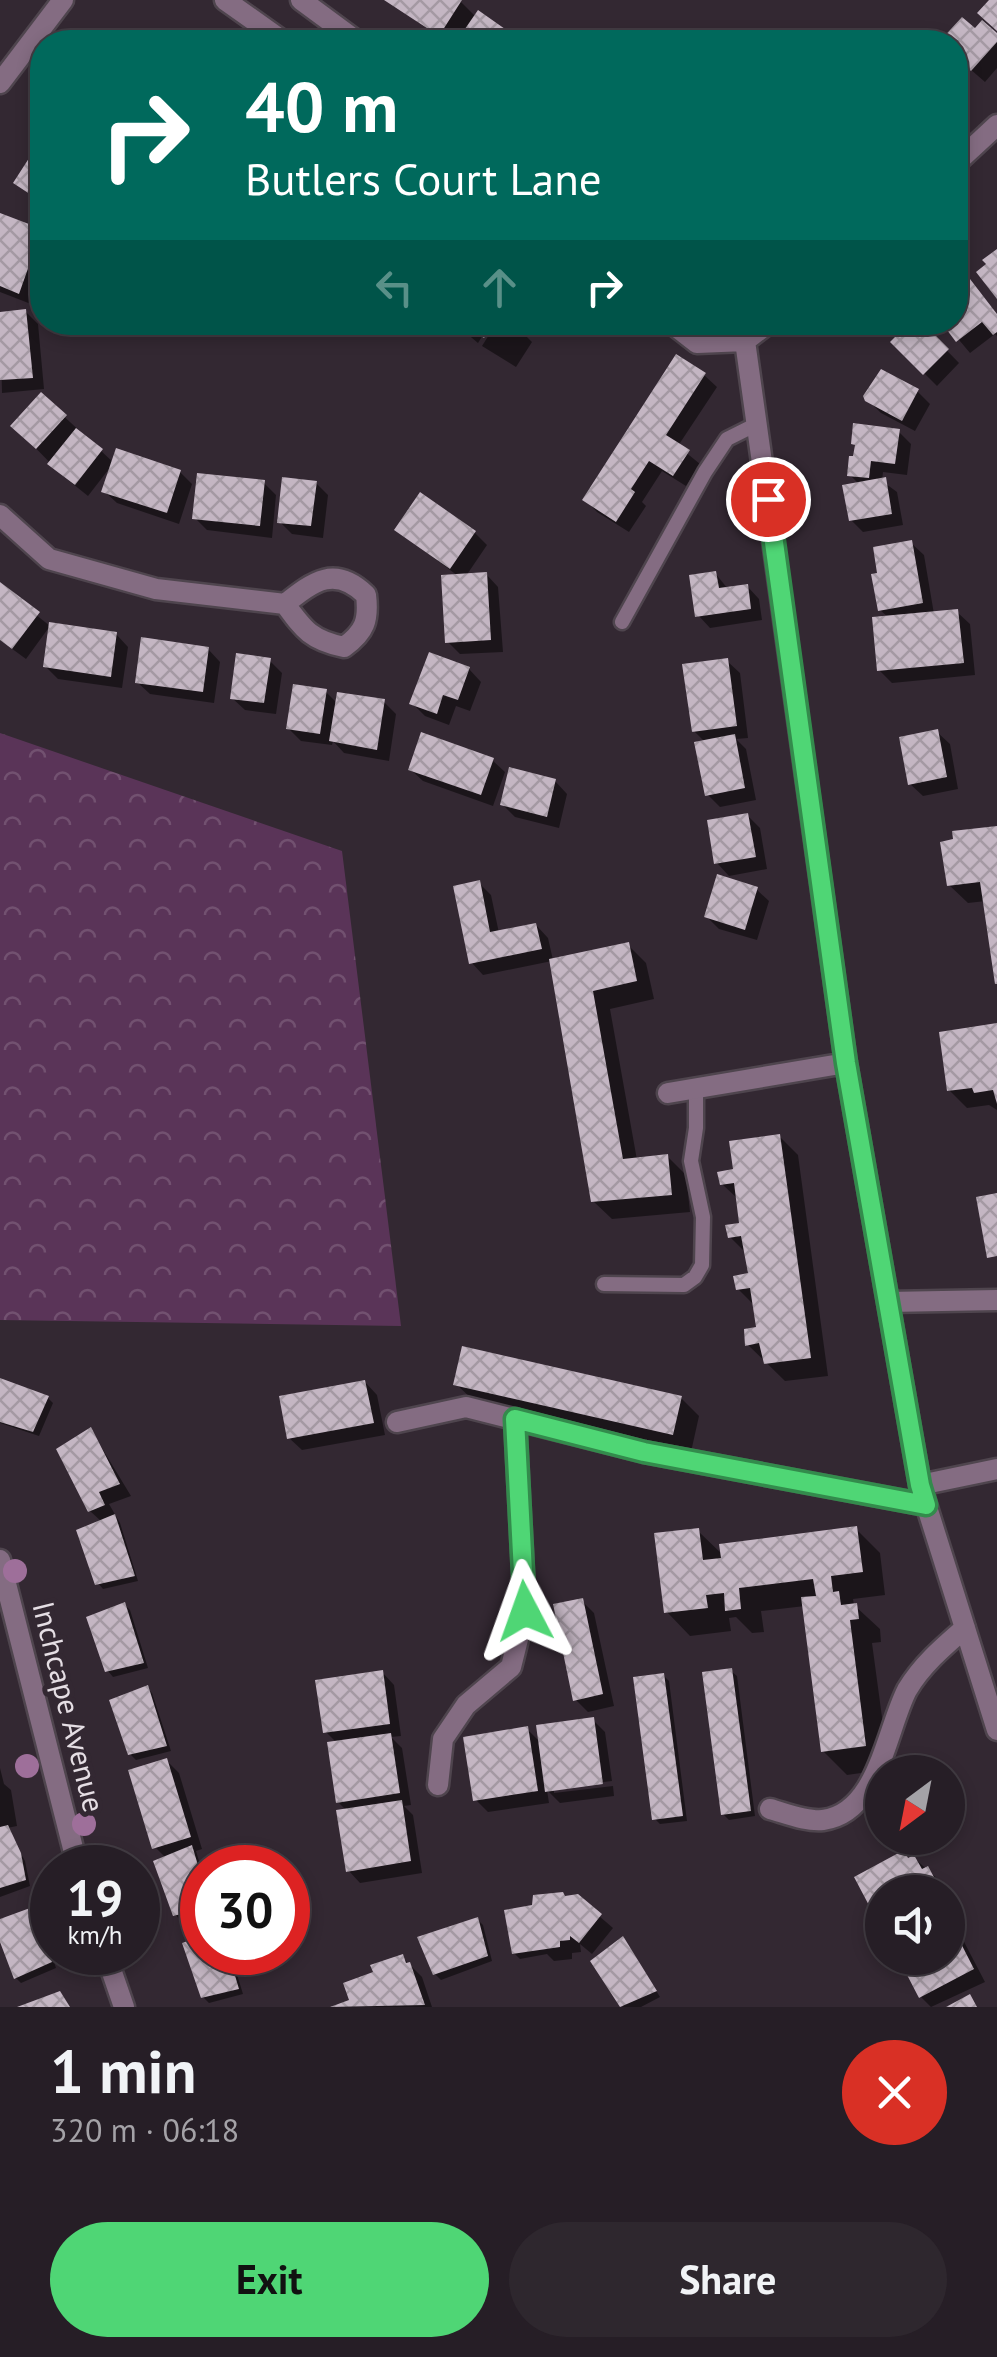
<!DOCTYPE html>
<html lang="en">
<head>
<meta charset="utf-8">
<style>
  :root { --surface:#261e26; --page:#2e272e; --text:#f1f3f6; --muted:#a4a2a7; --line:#423c43; --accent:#4fd675 }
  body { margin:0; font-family:"PT Sans",sans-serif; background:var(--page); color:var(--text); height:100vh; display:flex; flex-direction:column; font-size:38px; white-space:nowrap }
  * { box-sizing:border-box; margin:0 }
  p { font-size:32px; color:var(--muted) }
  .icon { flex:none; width:55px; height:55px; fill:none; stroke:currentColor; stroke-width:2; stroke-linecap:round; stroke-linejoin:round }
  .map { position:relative; height:2007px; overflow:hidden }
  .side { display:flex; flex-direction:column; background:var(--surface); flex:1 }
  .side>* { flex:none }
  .guide { position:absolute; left:30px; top:30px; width:938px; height:305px; border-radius:40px; box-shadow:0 5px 15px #0003,0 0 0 2px var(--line); background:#00695c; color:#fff; overflow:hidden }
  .needle { width:65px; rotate:212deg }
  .tools { position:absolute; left:865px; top:1755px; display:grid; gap:20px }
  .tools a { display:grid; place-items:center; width:100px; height:100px; border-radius:50%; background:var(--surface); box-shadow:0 5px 15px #0003,0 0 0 2px var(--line); font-size:50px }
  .speed { position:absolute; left:30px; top:1845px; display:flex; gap:20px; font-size:50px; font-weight:700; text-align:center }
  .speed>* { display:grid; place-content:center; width:130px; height:130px; border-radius:50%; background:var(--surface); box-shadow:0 5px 15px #0003,0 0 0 2px var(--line); line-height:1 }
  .speed small { font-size:25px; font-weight:400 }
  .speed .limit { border:15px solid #d22; background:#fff; color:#111 }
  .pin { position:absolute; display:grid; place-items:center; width:85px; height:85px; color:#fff; margin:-42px; border:5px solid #fff; border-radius:50%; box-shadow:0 2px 10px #0007 }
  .me { position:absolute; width:110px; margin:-55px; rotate:356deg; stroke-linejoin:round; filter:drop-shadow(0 0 8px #0008) }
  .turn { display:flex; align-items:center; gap:35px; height:210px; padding:0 50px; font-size:45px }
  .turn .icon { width:130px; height:130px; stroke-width:2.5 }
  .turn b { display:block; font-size:70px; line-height:85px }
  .lanes { display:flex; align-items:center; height:95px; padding:0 50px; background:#0003; justify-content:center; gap:50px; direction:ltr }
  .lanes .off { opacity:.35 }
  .round { display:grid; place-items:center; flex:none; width:105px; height:105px; border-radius:52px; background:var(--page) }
  .headline { display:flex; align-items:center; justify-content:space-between; height:170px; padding:0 50px }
  h1 { font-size:60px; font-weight:600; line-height:75px }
  .primary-button { display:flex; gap:20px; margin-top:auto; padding:20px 50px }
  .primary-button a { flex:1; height:115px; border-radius:60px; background:var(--accent); color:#111; font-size:40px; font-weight:600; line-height:115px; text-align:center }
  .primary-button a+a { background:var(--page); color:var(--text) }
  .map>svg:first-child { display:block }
  .park { fill:url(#park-crowns) }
  .shadow { fill:#0007 }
  .building { fill:url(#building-cross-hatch) }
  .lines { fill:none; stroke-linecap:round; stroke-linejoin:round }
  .lane-casing { stroke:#4f454e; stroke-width:19 }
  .street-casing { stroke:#4f454e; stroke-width:25 }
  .lane { stroke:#846c82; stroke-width:14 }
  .street { stroke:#846c82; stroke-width:20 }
  .tree { fill:#9e6f9a }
  .route-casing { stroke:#338b4c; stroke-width:25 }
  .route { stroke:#4fd675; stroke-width:18 }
  .labels { text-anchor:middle; stroke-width:10; stroke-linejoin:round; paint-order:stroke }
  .street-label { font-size:30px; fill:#e5dee4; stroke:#332832 }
</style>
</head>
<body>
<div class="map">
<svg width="997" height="2007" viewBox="0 0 997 2007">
  <defs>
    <pattern id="park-crowns" width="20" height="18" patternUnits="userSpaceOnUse" patternTransform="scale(2.5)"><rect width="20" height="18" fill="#5a3458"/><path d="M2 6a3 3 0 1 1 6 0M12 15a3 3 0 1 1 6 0" fill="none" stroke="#725170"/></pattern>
    <pattern id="building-cross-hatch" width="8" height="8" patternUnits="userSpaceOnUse" patternTransform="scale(2.5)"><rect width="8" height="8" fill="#c4b6c3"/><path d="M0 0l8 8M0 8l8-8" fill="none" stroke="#a499a3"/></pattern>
  </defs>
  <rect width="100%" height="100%" fill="#332832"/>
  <path class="park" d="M0,733L342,851L401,1326L0,1320Z"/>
  <path class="shadow" d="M387,0H459L476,17L517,42H446Z
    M962,20L975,31L997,34V68L985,82L955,56V42H943Z
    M42,143V204L16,182Z
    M2,216L42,233V275L31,304L0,292Z
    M955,291L982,295L997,314V336L995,334L970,353L944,322H955Z
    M26,312L38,324L44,389L2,393L0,314Z
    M453,322H491L478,343Z
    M497,322H527L521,331L532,342L516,367L482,346Z
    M919,322L959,363L937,386L893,342Z
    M704,375L717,387L678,446L700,464L686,486L662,471L642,502L646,506L629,532L597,512L585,499Z
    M917,391L930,404L915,431L881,413L867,399Z
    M41,395L114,463L180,472L192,484L179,524L117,503L104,491L112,465L88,496L63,476L14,426Z
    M899,432L911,444L907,475L883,472L882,481L897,492L903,525L863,532L851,520L859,484L850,475L856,459L857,447L853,443Z
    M264,483L276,495L272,538L207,530L195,518Z
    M316,483L328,495L323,538L292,534L280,522Z
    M397,530L475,533L487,545L466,576L486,574L498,587L503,652L460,654L448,642L458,576Z
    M911,543L924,555L934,614L957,612L970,624L975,675L892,683L879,670L889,618L880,610V575Z
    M715,573L728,589L747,586L759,599L762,620L710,628L698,615Z
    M0,586L50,626L26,659L0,640Z
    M116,634L128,647L122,688L58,679L45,666Z
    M208,649L220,662L214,703L150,694L137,682Z
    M269,660L282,673L276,714L245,710L232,698Z
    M727,661L740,673L748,738L736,739L746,749L756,800L720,807L707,794L706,743L694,731Z
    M469,669L481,682L470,711L456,706L449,725L425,716L412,703Z
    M326,692L337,703L384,702L396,714L389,761L344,753L333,741L332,745L301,741L289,729Z
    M937,732L950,744L958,789L923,796L910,784Z
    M492,760L505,772L493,806L423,781L410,769Z
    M555,781L567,794L559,828L515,817L503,805Z
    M748,816L760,828L767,869L729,876L717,863Z
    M997,829V982L986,901L968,903L949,885Z
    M479,883L491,895L499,933L536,925L548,938L553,960L628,945L646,963L654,999L610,1009L637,1160L668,1157L686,1175L690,1212L612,1219L593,1201L552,961L483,975L471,962Z
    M756,889L769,901L757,940L719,929L707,917Z
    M997,1025V1110L989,1105L967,1108L949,1090Z
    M779,1136L798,1155L828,1376L785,1381L748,1345L758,1330L755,1306L738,1289L751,1275L747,1254L730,1237L742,1225L739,1200L722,1184Z
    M0,1381L48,1398L53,1403L39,1436L0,1423Z
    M365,1382L377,1395L385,1435L302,1450L289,1438Z
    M456,1384L681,1398L699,1416L691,1452L475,1402Z
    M91,1430L131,1496L109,1504L120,1523L138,1581L103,1589L98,1583L102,1522L90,1511Z
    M856,1529L880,1553L885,1595L853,1599L854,1605L880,1629L881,1642L872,1643L889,1769L847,1775L823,1751L805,1606L761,1611L764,1632L752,1633L736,1617L729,1618L731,1631L690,1636L667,1612L698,1531L724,1556Z
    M582,1601L594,1613L614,1706L588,1712L575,1699Z
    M125,1605L130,1610L148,1668L113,1677L108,1671Z
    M731,1671L737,1676L755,1816L729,1820L723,1814Z
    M382,1672L394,1685L401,1736L391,1737L402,1748L411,1805L404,1806L413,1815L422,1873L360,1883L348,1870L347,1811L338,1802L337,1743L326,1732Z
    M663,1675L669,1681L687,1821L660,1824L655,1819Z
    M147,1688L152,1693L171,1751L136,1760L130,1754Z
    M593,1720L605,1732L612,1781L554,1788V1793L613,1786L614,1796L560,1803L547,1790L549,1803L488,1812L476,1800L527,1729L541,1743Z
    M167,1761L179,1773L202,1849L196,1851L202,1871V1915L180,1920L175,1914L167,1859L155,1847Z
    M0,1768L4,1784L11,1790L17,1826L7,1828L25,1861L30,1886L0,1897Z
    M914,1858L940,1881L946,1892H882V1925L857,1878Z
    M948,1895L964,1926L954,1931L962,1938L985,1982L931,2007L921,1997L925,1963L922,1958H948Z
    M577,1897L613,1928L592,1954L580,1944L581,1952L572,1953V1959L554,1961L547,1954L520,1959L514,1953Z
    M29,1911L43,1927L56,1968L21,1983L16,1978L0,1935V1921Z
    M478,1920L483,1925L492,1961L441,1980L435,1974Z
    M202,1937V1952H230L243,1994L209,2003L203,1997L185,1944Z
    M628,1945L660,1997L641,2007H623L593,1961Z
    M402,1957L422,1977L432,2007H336L352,2001L376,1974Z"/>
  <path class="building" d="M384,0H462L439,36Z
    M989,0H997V31L977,13Z
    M478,10L512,34L506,42H456Z
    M962,17L975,28L982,20L997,33V42L971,71L955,57V42H939Z
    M42,138V202L13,183Z
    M0,213L42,229L19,294L0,286Z
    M997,249V299L976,272L986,264L982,260Z
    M970,279L997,314V332L993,335L982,322L956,342L941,322H955V282L959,287Z
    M26,309L33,378L0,380V312Z
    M460,322H494L484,338Z
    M914,322H922L949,349L923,375L890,342L906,326L908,328Z
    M676,354L706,373L666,435L690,450L673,476L649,461L631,489L635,492L616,522L582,500Z
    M881,369L919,389L902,421L865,401L863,396Z
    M41,392L67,415L36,449L10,426Z
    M853,423L900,429L895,464L871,461L869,478L847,476L849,456H853L855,445L851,444Z
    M76,428L103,449L75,485L47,464Z
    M116,448L181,470L167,513L101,492Z
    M197,473L265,480L260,526L192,519Z
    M282,477L317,481L311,526L277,523Z
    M886,477L892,514L849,521L842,485Z
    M420,492L476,531L450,569L394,530Z
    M912,540L923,603L878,611L871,574L877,573L873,547Z
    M716,571L719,588L748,584L751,609L695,617L689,575Z
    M487,572L491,640L445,643L441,575Z
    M0,582L40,612L12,649L0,640Z
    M958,609L964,663L877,671L872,617Z
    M49,622L117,632L111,677L43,667Z
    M141,637L209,647L203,692L135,683Z
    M429,652L470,667L458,700L443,695L437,714L409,704Z
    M236,653L271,658L264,703L230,699Z
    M728,658L737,726L692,732L682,664Z
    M293,684L327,689L320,734L286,729Z
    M337,692L385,699L377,750L329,741Z
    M938,729L947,777L908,785L899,737Z
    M421,732L494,758L481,795L408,770Z
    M735,734L745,788L705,796L694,742Z
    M509,767L556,779L547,817L500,805Z
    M748,813L756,857L714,864L707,820Z
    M997,826V984H995L980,882L947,886L940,842L953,839L952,831Z
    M717,874L758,887L745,930L704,917Z
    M480,880L490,932L536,923L542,949L469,964L453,886Z
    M629,942L637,981L593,991L623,1159L668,1154L672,1195L591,1202L549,959Z
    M997,1023V1104L993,1090L974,1093L972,1088L947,1091L939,1032Z
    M780,1134L811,1358L764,1364L759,1343L745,1346L744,1329L756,1327L750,1288L736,1290L733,1276L748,1273L741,1236L728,1238L725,1225L739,1223L734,1183L720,1185L717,1172L733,1169L729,1141Z
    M997,1193V1256L987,1258L976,1197Z
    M462,1346L682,1396L673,1435L453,1385Z
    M0,1378L49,1396L33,1432L0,1422Z
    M365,1380L374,1423L287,1439L279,1396Z
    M91,1427L120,1484L99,1492L105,1505L88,1512L56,1449Z
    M115,1514L135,1576L95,1585L76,1530Z
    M857,1526L863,1572L831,1576L833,1592L839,1591L841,1605L857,1603L859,1619L850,1620L866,1746L821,1752L801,1597L816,1596L813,1579L739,1588L741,1609L725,1611L724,1593L706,1595L708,1608L664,1613L654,1533L699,1528L703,1560L721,1558L719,1544Z
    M583,1598L603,1694L573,1701L553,1604Z
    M125,1602L144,1663L105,1672L86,1617Z
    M732,1668L751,1811L721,1815L702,1672Z
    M383,1670L390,1724L323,1733L315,1680Z
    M664,1673L683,1816L652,1820L633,1677Z
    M148,1685L167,1746L128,1755L109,1700Z
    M594,1717L603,1784L545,1792L536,1725Z
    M528,1726L538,1791L473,1801L463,1737Z
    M391,1733L400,1793L336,1803L327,1742Z
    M167,1758L191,1837L152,1849L128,1770Z
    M402,1800L411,1861L346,1872L336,1810Z
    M8,1825L21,1853L26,1880L0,1888V1827Z
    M192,1845L202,1879V1909L173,1916L153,1861Z
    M904,1850L908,1858L914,1855L922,1869L928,1866L942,1892H882V1930L854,1877Z
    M563,1892L565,1896L578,1894L602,1914L579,1943L570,1936V1940L560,1941V1947L512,1954L504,1910L532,1905L533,1895Z
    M30,1908L45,1935L52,1962L14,1979L0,1942V1919Z
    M478,1917L488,1956L433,1975L417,1937Z
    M948,1918L974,1969L919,1998L905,1971L922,1962L919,1958H948Z
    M202,1936V1952H228L239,1989L201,1998L182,1943Z
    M623,1936L657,1991L620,2007L590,1961Z
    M403,1954L406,1963L410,1962L425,2005L330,2007L349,2000L343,1983L373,1972L370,1965Z
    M60,1991L70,2007H17Z
    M970,1994L977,2007H946Z"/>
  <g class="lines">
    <g class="lane-casing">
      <path id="lane" d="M622,622L705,472L727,439L757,424
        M604,1284L684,1285L695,1277L702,1265L703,1217L691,1161L696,1128V1088"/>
    </g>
    <g class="street-casing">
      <path id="street" d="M225,0L284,42
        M301,0L358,42
        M0,83L63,0
        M955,164L997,125
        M670,322L697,343L745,341L770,322
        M745,341L846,1063L920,1485L997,1730
        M0,515L49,559L156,589L285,604C314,581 335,565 366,595C369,620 365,632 344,647C311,640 304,630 285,604
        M668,1093L846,1063
        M888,1302L997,1300
        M397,1422L466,1407L644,1452L926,1505
        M920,1485L997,1469
        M0,1560L78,1868
        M438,1785L443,1739L466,1705L511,1667L525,1611L515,1419
        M770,1809C785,1813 807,1822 823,1820C878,1813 886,1731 907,1690C922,1665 943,1647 965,1628
        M105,1952L124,2007"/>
    </g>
    <use href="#lane" class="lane"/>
    <use href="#street" class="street"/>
  </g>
  <g class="tree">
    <circle cx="15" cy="1571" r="12"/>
    <circle cx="27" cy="1766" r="12"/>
    <circle cx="84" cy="1824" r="12"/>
  </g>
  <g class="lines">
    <g class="route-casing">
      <path id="route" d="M525,1611L515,1419L644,1452L926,1505L920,1485L846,1063L768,499"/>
    </g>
    <use href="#route" class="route"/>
  </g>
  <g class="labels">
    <g class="street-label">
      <text transform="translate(68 1707) rotate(76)" y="10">Inchcape Avenue</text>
    </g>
  </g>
</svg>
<div class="tools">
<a><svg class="needle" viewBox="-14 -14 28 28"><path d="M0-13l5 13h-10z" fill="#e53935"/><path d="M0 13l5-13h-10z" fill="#a4a2a7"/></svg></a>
<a><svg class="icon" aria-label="sound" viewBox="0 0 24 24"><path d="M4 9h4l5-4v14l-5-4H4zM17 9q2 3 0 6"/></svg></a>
</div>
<div class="speed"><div>19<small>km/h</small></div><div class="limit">30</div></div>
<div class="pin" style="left:768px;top:499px;background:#d93025"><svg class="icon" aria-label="arrive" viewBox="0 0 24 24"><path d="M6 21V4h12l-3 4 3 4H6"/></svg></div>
<svg class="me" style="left:525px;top:1611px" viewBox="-20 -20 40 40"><path d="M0-17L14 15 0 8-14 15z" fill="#4fd675" stroke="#fff" stroke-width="4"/></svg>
<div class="guide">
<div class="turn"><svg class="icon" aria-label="right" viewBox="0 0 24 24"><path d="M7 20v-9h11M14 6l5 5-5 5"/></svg><div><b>40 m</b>Butlers Court Lane</div></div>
<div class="lanes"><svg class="icon off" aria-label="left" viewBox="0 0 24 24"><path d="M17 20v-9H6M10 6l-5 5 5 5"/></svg><svg class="icon off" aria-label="ahead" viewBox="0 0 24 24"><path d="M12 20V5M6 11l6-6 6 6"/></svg><svg class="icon" aria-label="right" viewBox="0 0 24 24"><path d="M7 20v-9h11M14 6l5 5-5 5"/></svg></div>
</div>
</div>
<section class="side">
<div class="headline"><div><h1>1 min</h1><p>320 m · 06:18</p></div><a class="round" style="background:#d93025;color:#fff"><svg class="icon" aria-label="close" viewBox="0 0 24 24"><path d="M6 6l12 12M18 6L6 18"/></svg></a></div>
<div class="primary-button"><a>Exit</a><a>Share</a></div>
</section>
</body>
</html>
